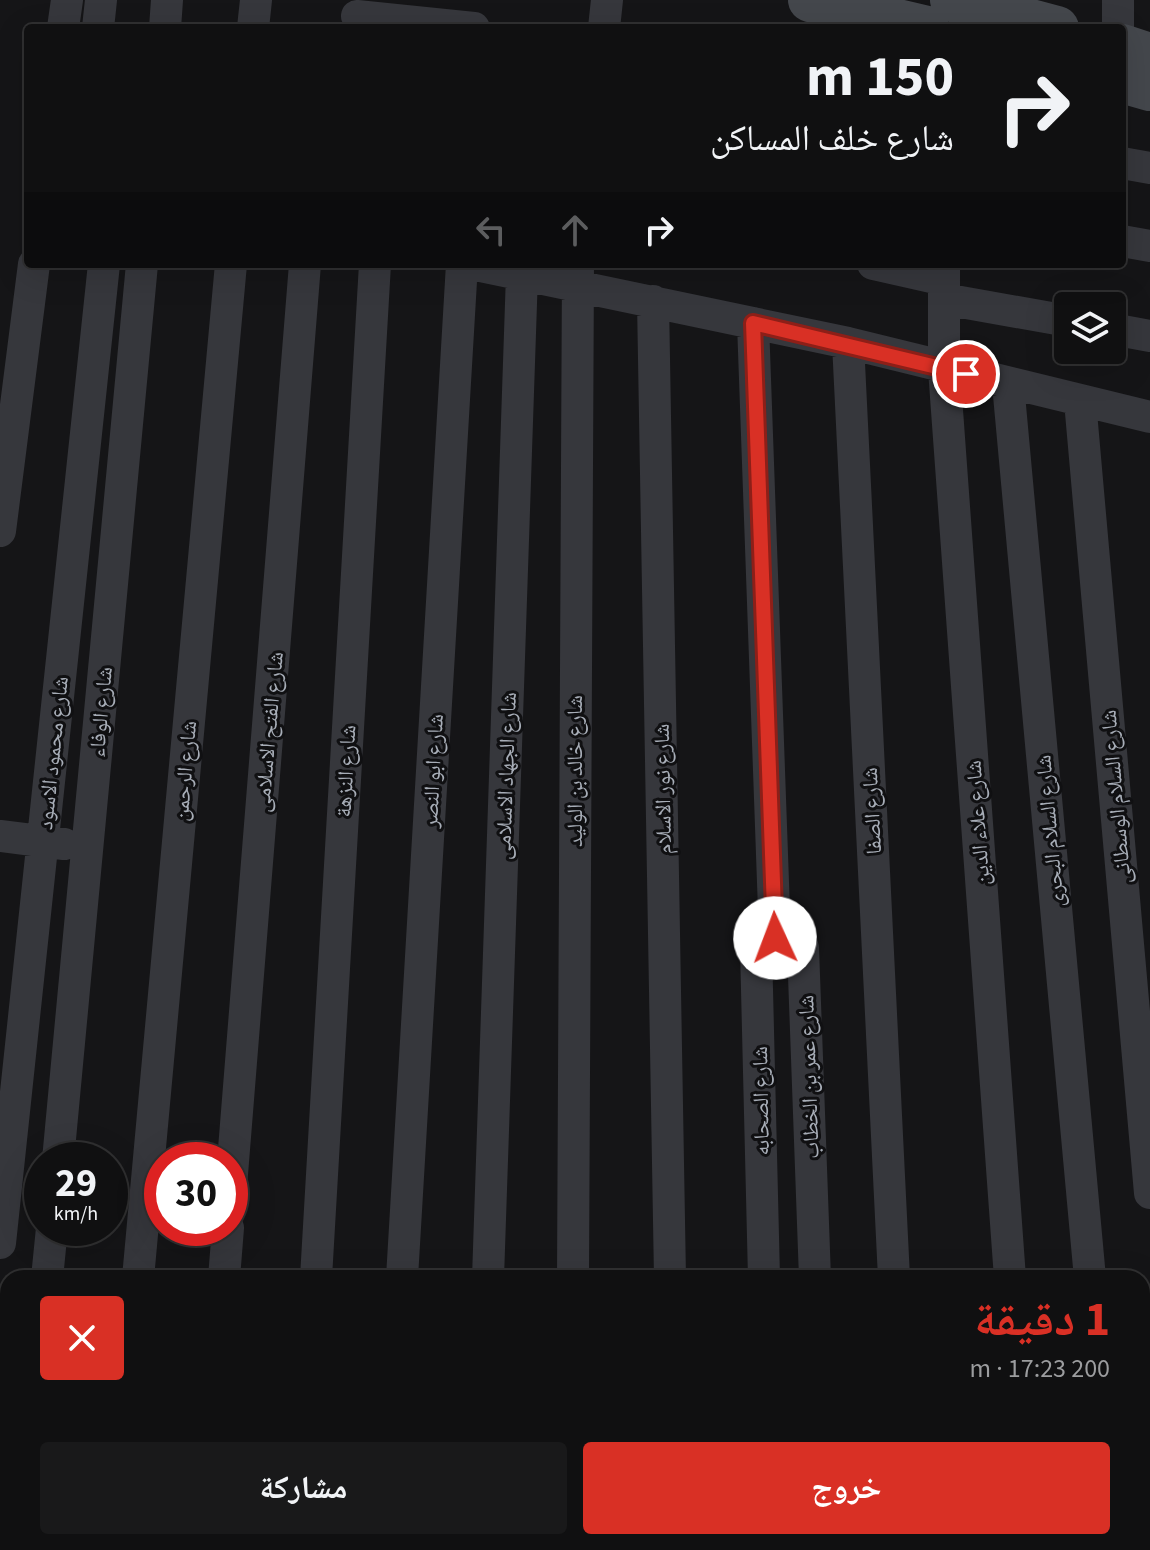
<!DOCTYPE html>
<html lang="ar">
<head>
<meta charset="utf-8">
<style>
  :root { --surface:#101011; --page:#19191a; --text:#f1f3f6; --muted:#9c9d9f; --line:#303031; --accent:#d93025 }
  body { margin:0; font-family:"Source Sans 3","Noto Naskh Arabic",sans-serif; background:var(--page); color:var(--text); direction:rtl; height:100vh; display:flex; flex-direction:column; font-size:30px; white-space:nowrap }
  * { box-sizing:border-box; margin:0 }
  p { font-size:26px; color:var(--muted) }
  .icon { flex:none; width:44px; height:44px; fill:none; stroke:currentColor; stroke-width:2; stroke-linecap:round; stroke-linejoin:round }
  .map { position:relative; flex:1; overflow:hidden; direction:ltr }
  .details { position:absolute; left:0px; top:1270px; width:1150px; height:280px; display:flex; flex-direction:column; background:var(--surface); border-radius:24px 24px 0 0; box-shadow:0 8px 32px #0002,0 0 0 2px var(--line); direction:rtl }
  .details>* { flex:none }
  .guide { position:absolute; left:24px; top:24px; width:1102px; height:244px; border-radius:8px; box-shadow:0 8px 32px #0002,0 0 0 2px var(--line); direction:rtl; background:#101011; color:var(--text); overflow:hidden }
  .tools { position:absolute; left:1054px; top:292px; display:grid; gap:16px }
  .tools a { display:grid; place-items:center; width:72px; height:72px; border-radius:8px; background:var(--surface); box-shadow:0 8px 32px #0002,0 0 0 2px var(--line); font-size:40px }
  .speed { position:absolute; left:24px; top:1142px; display:flex; gap:16px; font-size:40px; font-weight:700; text-align:center }
  .speed>* { display:grid; place-content:center; width:104px; height:104px; border-radius:50%; background:var(--surface); box-shadow:0 8px 32px #0002,0 0 0 2px var(--line); line-height:1 }
  .speed small { font-size:20px; font-weight:400 }
  .speed .limit { border:12px solid #d22; background:#fff; color:#111 }
  .pin { position:absolute; display:grid; place-items:center; width:68px; height:68px; color:#fff; margin:-34px; border:4px solid #fff; border-radius:50%; box-shadow:0 2px 8px #0007 }
  .me { position:absolute; width:88px; margin:-44px; rotate:358deg; stroke-linejoin:round; filter:drop-shadow(0 0 6px #0008) }
  .turn { display:flex; align-items:center; gap:28px; height:168px; padding:0 40px; font-size:36px }
  .turn .icon { width:104px; height:104px; stroke-width:2.5 }
  .turn b { display:block; font-size:56px; line-height:68px }
  .lanes { display:flex; align-items:center; height:76px; padding:0 40px; background:#0003; justify-content:center; gap:40px; direction:ltr }
  .lanes .off { opacity:.35 }
  .round { display:grid; place-items:center; flex:none; width:84px; height:84px; border-radius:8px; background:var(--page) }
  .overview { display:flex; align-items:center; justify-content:space-between; height:136px; padding:0 40px }
  h1 { font-size:48px; font-weight:700; line-height:60px; color:var(--accent) }
  .button { display:flex; gap:16px; margin-top:auto; padding:16px 40px }
  .button a { flex:1; height:92px; border-radius:8px; background:var(--accent); color:#fff; font-size:32px; font-weight:700; line-height:92px; text-align:center }
  .button a+a { background:var(--page); color:var(--text) }
  .map>svg:first-child { display:block }
  .lines { fill:none; stroke-linecap:round; stroke-linejoin:round }
  .street { stroke:#36373c; stroke-width:32 }
  .secondary { stroke:#44474c; stroke-width:44 }
  .route-casing { stroke:#8d1f18; stroke-width:20 }
  .route { stroke:#d93025; stroke-width:14 }
  .labels { text-anchor:middle; stroke-width:6; stroke-linejoin:round; paint-order:stroke }
  .street-label { font-size:22px; fill:#a7adb7; stroke:#101012 }
</style>
</head>
<body>
<div class="map">
<svg width="1150" height="1550" viewBox="0 0 1150 1550">
  <rect width="100%" height="100%" fill="#151517"/>
  <g class="lines">
    <path class="street" d="M357,16L474,28
      M63,28L67,0
      M98,28L101,0
      M165,28L167,0
      M253,28L256,0
      M604,28L607,0
      M1118,28V0
      M1122,163L1150,168
      M1122,241L1150,246
      M471,264L848,343L1150,417
      M873,264L944,280
      M944,264V369L1010,1278
      M944,299L1068,321
      M653,301L670,1278
      M753,323L775,938
      M1112,329L1150,336
      M848,343L894,1278
      M1008,384L1090,1278
      M1080,401L1150,1193
      M0,531L34,264
      M0,836L64,844
      M58,1160L142,264
      M230,1199L305,264
      M0,1243L104,264
      M47,1278L52,1228
      M138,1278L231,264
      M224,1278L228,1228
      M316,1278L375,264
      M402,1278L462,264
      M488,1278L522,274
      M573,1278L578,264
      M764,1278L756,948L766,938H794L803,948L815,1278
      M0,1409L8,1410
      M1142,1498L1150,1499
      M0,1548L8,1516
      M104,1550L106,1542
      M193,1550L195,1542
      M278,1550L281,1542
      M372,1550L374,1542
      M470,1550L472,1542
      M568,1550L570,1542
      M661,1550L663,1542
      M763,1550L765,1542
      M869,1550L871,1542
      M966,1550L967,1542
      M1066,1550L1068,1542
      M1150,1550V1549"/>
    <path class="secondary" d="M810,0L927,28
      M952,0L1057,28
      M1122,46L1150,55
      M1122,81L1150,89"/>
  </g>
  <g class="lines">
    <g class="route-casing">
      <path id="route" d="M775,938L753,323L966,374"/>
    </g>
    <use href="#route" class="route"/>
  </g>
  <g class="labels">
    <g class="street-label">
      <text transform="translate(100 712) rotate(-85)" y="8">شارع الوفاء</text>
      <text transform="translate(268 732) rotate(-85)" y="8">شارع الفتح الاسلامى</text>
      <text transform="translate(52 753) rotate(-84)" y="8">شارع محمود الاسود</text>
      <text transform="translate(184 771) rotate(-85)" y="8">شارع الرحمن</text>
      <text transform="translate(345 771) rotate(-87)" y="8">شارع النزهة</text>
      <text transform="translate(432 771) rotate(-87)" y="8">شارع ابو النصر</text>
      <text transform="translate(574 771) rotate(-90)" y="8">شارع خالد بن الوليد</text>
      <text transform="translate(505 776) rotate(-88)" y="8">شارع الجهاد الاسلامى</text>
      <text transform="translate(662 789) rotate(-91)" y="8">شارع نور الاسلام</text>
      <text transform="translate(1115 797) rotate(-95)" y="8">شارع السلام الوسطانى</text>
      <text transform="translate(871 811) rotate(-93)" y="8">شارع الصفا</text>
      <text transform="translate(977 823) rotate(-94)" y="8">شارع علاء الدين</text>
      <text transform="translate(1049 831) rotate(-95)" y="8">شارع السلام البحرى</text>
      <text transform="translate(808 1077) rotate(-92)" y="8">شارع عمر بن الخطاب</text>
      <text transform="translate(760 1101) rotate(-91)" y="8">شارع الصحابه</text>
    </g>
  </g>
</svg>
<div class="tools">
<a><svg class="icon" aria-label="layers" viewBox="0 0 24 24"><path d="M12 4l9 5-9 5-9-5zM3 14l9 5 9-5"/></svg></a>
</div>
<div class="speed"><div>29<small>km/h</small></div><div class="limit">30</div></div>
<div class="pin" style="left:966px;top:374px;background:#d93025"><svg class="icon" aria-label="arrive" viewBox="0 0 24 24"><path d="M6 21V4h12l-3 4 3 4H6"/></svg></div>
<svg class="me" style="left:775px;top:938px" viewBox="-20 -20 40 40"><circle r="19" fill="#fff"/><path d="M0-13L10 11 0 6-10 11z" fill="#d93025"/></svg>
<div class="guide">
<div class="turn"><svg class="icon" aria-label="right" viewBox="0 0 24 24"><path d="M7 20v-9h11M14 6l5 5-5 5"/></svg><div><b>150 m</b>شارع خلف المساكن</div></div>
<div class="lanes"><svg class="icon off" aria-label="left" viewBox="0 0 24 24"><path d="M17 20v-9H6M10 6l-5 5 5 5"/></svg><svg class="icon off" aria-label="ahead" viewBox="0 0 24 24"><path d="M12 20V5M6 11l6-6 6 6"/></svg><svg class="icon" aria-label="right" viewBox="0 0 24 24"><path d="M7 20v-9h11M14 6l5 5-5 5"/></svg></div>
</div>
<section class="details">
<div class="overview"><div><h1>1 دقيقة</h1><p>200 m · 17:23</p></div><a class="round" style="background:#d93025;color:#fff"><svg class="icon" aria-label="close" viewBox="0 0 24 24"><path d="M6 6l12 12M18 6L6 18"/></svg></a></div>
<div class="button"><a>خروج</a><a>مشاركة</a></div>
</section>
</div>
</body>
</html>
